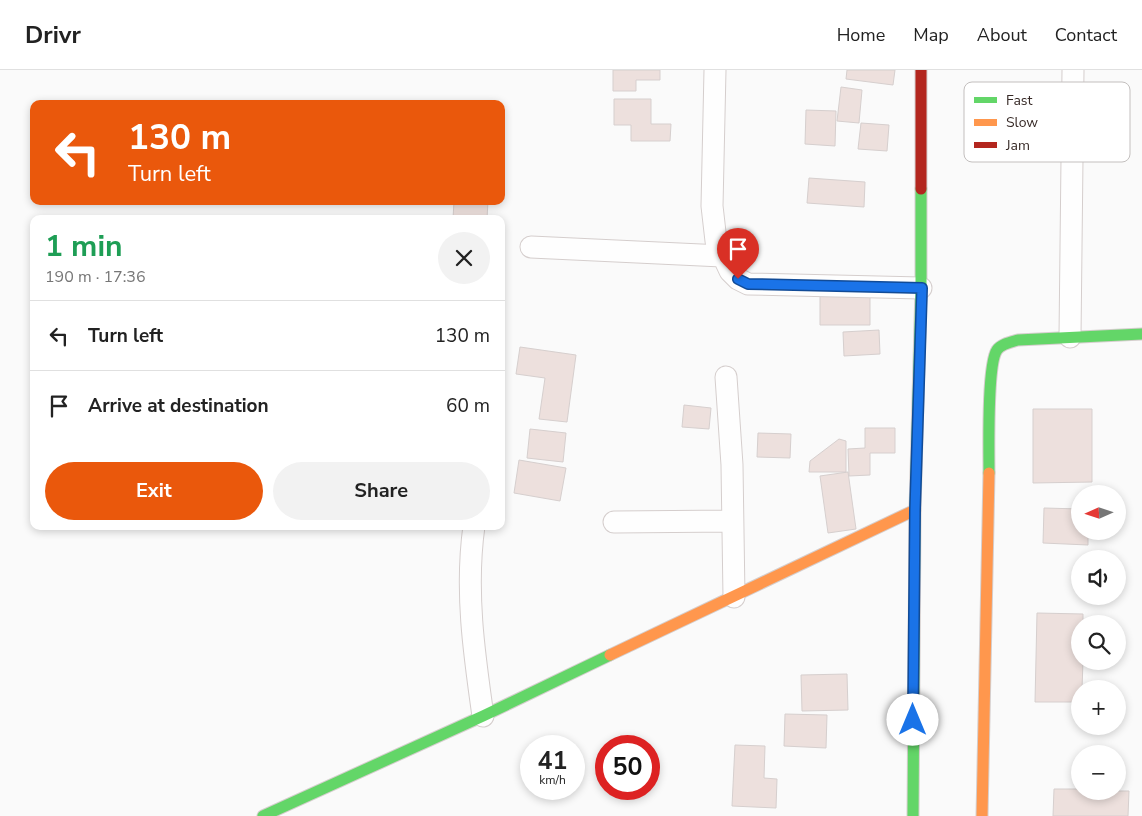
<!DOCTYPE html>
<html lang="en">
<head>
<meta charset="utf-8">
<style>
  :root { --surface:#fff; --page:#f2f2f2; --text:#222; --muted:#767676; --line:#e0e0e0; --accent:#ea580c }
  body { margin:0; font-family:"Nunito Sans",sans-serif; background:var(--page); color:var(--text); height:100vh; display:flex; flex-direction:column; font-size:19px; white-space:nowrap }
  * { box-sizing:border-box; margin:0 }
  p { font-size:16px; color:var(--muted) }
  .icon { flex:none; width:28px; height:28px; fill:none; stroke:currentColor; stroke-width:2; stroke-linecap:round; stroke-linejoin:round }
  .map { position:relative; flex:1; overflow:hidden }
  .drawer { position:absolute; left:30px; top:145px; width:475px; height:315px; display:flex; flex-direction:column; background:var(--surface); border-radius:10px; box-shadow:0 2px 8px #0003 }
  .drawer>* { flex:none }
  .banner { position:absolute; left:30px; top:30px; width:475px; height:105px; border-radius:10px; box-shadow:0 2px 8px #0003; background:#ea580c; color:#fff; overflow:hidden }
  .needle { width:32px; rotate:267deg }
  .controls { position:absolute; left:1071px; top:415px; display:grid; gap:10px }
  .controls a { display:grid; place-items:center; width:55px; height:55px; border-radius:50%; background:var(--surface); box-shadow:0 2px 8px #0003; font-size:25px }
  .speed { position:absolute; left:520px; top:665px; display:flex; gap:10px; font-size:25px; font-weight:700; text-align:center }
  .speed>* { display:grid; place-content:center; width:65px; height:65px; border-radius:50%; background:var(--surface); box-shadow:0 2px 8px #0003; line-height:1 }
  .speed small { font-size:12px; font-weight:400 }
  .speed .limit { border:8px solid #d22; background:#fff; color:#111 }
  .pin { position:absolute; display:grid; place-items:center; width:42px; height:42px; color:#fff; margin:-51px -21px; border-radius:50% 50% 50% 0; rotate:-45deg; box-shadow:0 0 5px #0007 }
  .pin .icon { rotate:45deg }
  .me { position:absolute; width:55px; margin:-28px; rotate:0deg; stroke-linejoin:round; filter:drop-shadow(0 0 4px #0008) }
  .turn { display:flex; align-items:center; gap:18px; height:105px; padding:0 15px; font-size:22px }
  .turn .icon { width:65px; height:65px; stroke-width:2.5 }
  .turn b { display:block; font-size:35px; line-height:42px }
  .round { display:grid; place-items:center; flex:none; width:52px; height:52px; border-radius:26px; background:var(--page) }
  .head { display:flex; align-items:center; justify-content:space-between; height:85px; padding:0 15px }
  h1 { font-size:30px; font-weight:700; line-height:38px; color:#1e9e55 }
  .cta { display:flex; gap:10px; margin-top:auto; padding:10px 15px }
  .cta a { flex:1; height:58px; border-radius:30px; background:var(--accent); color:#fff; font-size:20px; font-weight:700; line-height:58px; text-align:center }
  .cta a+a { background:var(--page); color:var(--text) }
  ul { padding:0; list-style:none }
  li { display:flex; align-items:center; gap:15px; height:70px; padding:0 15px; border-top:1px solid var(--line) }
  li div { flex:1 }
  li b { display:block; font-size:19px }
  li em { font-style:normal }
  header { display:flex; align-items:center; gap:30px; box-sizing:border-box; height:70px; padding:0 25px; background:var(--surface); border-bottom:1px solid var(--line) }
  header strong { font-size:24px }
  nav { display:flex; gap:28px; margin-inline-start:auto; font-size:18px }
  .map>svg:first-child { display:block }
  .building { fill:#ede0dd; stroke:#d6cfce }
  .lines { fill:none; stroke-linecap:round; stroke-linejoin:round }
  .street-casing { stroke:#d5cecd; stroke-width:23 }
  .fast-casing { stroke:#d5cecd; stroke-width:13 }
  .slow-casing { stroke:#d5cecd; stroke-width:13 }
  .jam-casing { stroke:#d5cecd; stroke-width:13 }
  .street { stroke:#fefefe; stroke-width:21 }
  .fast { stroke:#63d668; stroke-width:11 }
  .slow { stroke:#ff974d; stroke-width:11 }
  .jam { stroke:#b3261e; stroke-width:11 }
  .route-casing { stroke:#114b97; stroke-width:12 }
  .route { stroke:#1a73e8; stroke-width:9 }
  .key { fill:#fff; stroke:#c3bfbe; stroke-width:1 }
  .key-label { font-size:14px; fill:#362926 }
</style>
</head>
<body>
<header>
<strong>Drivr</strong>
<nav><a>Home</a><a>Map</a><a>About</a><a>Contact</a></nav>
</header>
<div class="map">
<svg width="1142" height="746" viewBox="0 0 1142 746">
  <rect width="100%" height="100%" fill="#fafafa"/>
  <path class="building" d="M613,0H660V10H636V21H613Z
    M847,0H895L893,15L846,9Z
    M841,17L862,20L859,53L837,51Z
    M614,29H651V54H671L670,71H631V55H614Z
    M806,40L836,41L835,76L805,74Z
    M861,53L889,55L887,81L858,79Z
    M809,108L865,112L864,137L807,133Z
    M454,131H488L487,149H453Z
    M820,222H870V255H820Z
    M879,260L880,284L844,286L843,262Z
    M520,277L576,285L567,352L539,349L545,308L516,304Z
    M684,335L711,338L709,359L682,357Z
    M1033,339H1092V412L1033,413Z
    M865,358H895V383H870V405L849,406L848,379L865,378Z
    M530,359L566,363L563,392L527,388Z
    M758,363L791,364L790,388L757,387Z
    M839,369L846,371V402H809L810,391Z
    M519,390L566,398L560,431L514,423Z
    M848,402L856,459L828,463L820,406Z
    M1044,438L1080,439V461H1088V475L1043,473Z
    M1037,543L1083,544V554H1080V591H1083L1082,619H1080V632H1035Z
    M847,604L848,640L802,641L801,605Z
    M785,644L827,645L826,678L784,676Z
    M735,675L765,676L764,708L777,709L776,738L732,736Z
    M1054,719H1080V721H1129L1128,746H1053Z"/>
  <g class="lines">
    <g class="street-casing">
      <path id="street" d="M715,0L712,136L716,171L730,201L738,209L748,214L921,218
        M531,177L722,186
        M1070,267L1073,0
        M726,307L732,395L734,527
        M614,452L732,451
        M474,456C465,520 474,583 483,646"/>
    </g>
    <g class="fast-casing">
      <path id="fast" d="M989,403C989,381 987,294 997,280C1001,274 1011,272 1018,270L1142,264
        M263,746L483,646L610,585
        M913,746L915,440L921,218V119"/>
    </g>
    <g class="slow-casing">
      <path id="slow" d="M610,585L915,440
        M982,746L989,403"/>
    </g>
    <g class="jam-casing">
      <path id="jam" d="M921,0V119"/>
    </g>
    <use href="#street" class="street"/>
    <use href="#fast" class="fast"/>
    <use href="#slow" class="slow"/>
    <use href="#jam" class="jam"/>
  </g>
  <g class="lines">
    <g class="route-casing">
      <path id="route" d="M738,209L748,214L922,218L915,440L913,650"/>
    </g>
    <use href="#route" class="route"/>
  </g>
  <rect x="964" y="12" width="166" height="80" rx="8" class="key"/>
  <rect x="974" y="27" width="23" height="6" fill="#63d668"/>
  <rect x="974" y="49" width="23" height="7" fill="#ff974d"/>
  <rect x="974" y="72" width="23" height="6" fill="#b3261e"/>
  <g class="key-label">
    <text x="1006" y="35">Fast</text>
    <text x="1006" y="57">Slow</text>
    <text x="1006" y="80">Jam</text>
  </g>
</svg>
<div class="controls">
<a><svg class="needle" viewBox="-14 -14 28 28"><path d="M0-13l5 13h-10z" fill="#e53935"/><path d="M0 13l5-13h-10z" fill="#767676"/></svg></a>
<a><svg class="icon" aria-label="sound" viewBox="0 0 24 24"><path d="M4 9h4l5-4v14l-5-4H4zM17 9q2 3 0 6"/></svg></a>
<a><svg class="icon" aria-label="search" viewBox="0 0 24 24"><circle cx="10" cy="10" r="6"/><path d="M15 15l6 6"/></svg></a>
<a>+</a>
<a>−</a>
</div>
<div class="speed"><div>41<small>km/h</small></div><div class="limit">50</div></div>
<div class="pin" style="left:738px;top:209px;background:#d93025"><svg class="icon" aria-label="arrive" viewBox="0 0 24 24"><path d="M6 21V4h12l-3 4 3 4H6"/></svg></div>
<svg class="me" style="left:913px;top:650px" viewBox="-20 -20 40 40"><circle r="19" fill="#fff"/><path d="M0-13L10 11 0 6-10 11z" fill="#1a73e8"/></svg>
<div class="banner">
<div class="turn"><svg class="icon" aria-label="left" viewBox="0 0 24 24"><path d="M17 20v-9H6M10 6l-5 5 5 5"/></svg><div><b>130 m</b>Turn left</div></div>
</div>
<section class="drawer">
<div class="head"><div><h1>1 min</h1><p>190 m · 17:36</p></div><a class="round"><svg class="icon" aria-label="close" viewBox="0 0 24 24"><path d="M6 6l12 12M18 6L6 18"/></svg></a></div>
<ul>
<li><svg class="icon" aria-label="left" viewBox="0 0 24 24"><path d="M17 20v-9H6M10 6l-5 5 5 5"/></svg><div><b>Turn left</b></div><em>130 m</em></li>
<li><svg class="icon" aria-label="arrive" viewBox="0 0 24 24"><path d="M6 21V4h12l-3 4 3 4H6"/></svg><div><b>Arrive at destination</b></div><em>60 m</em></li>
</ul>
<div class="cta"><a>Exit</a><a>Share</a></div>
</section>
</div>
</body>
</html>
